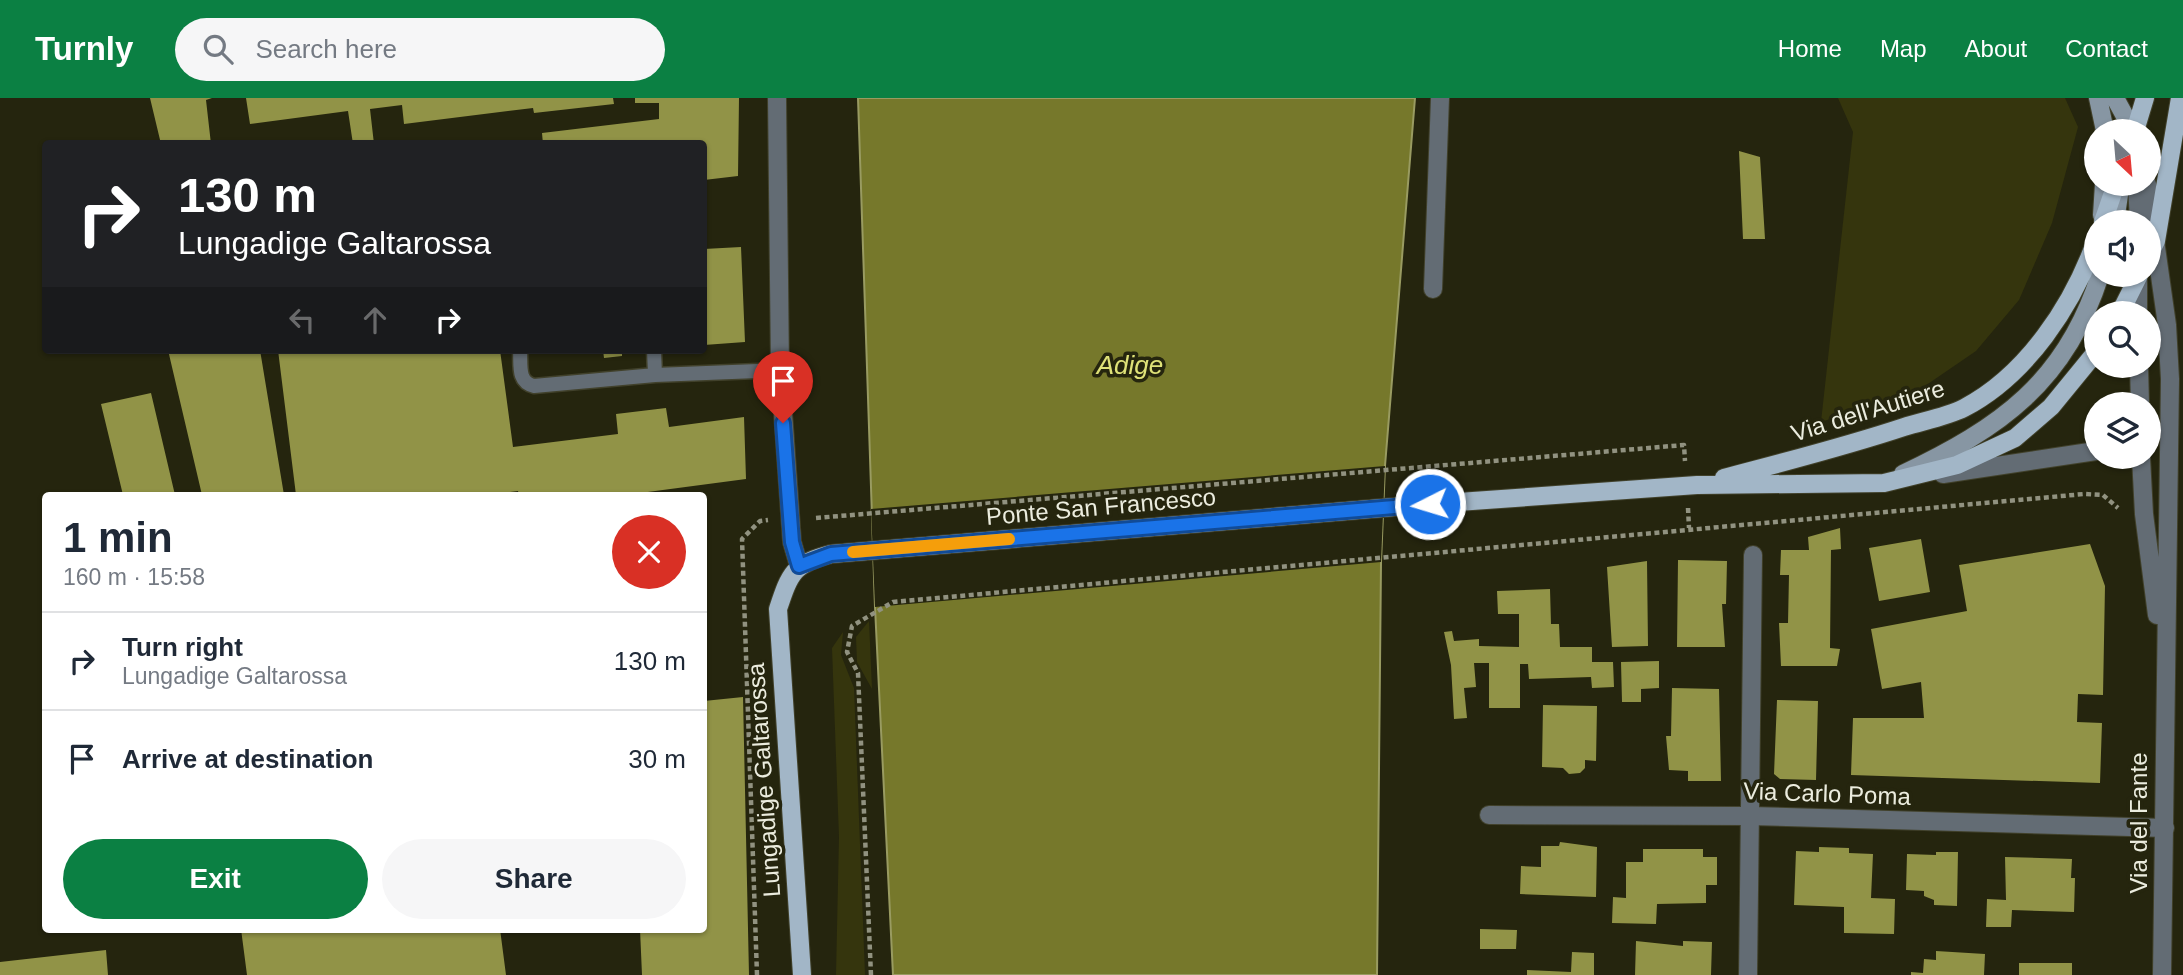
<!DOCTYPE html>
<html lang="en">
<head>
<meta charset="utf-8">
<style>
  :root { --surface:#fff; --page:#f6f6f7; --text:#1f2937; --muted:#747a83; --line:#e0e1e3; --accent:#0b8043 }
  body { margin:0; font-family:Arial,sans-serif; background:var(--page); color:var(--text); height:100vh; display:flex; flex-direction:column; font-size:26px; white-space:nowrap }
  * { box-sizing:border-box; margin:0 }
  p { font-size:23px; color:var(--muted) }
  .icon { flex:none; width:38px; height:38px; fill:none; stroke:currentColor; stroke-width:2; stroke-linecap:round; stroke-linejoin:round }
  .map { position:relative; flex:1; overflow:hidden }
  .drawer { position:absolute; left:42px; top:394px; width:665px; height:441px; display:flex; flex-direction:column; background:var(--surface); border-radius:7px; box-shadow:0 2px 5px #0004 }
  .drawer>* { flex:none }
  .top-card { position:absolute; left:42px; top:42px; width:665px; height:214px; border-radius:7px; box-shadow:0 2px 5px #0004; background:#202124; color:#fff; overflow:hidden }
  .needle { width:46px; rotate:154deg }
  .tools { position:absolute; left:2084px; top:21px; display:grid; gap:14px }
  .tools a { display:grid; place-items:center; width:77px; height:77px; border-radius:50%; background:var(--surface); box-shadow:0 2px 5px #0004; font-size:35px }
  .pin { position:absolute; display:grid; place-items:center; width:60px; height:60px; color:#fff; margin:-72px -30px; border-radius:50% 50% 50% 0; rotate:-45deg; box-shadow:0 0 7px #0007 }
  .pin .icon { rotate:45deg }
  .me { position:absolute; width:77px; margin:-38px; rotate:265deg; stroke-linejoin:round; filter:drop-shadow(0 0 5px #0008) }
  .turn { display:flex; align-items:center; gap:24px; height:147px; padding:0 21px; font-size:32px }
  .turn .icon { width:91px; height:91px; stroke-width:2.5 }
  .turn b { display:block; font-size:49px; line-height:60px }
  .lanes { display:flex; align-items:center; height:66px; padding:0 21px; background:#0003; justify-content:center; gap:35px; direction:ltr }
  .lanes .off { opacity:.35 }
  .round { display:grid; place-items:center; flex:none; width:74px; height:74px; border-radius:37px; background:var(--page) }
  .head { display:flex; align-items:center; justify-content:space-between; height:119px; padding:0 21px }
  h1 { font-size:42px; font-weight:800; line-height:52px }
  .cta { display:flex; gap:14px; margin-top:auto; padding:14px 21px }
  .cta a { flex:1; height:80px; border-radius:42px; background:var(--accent); color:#fff; font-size:28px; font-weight:800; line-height:80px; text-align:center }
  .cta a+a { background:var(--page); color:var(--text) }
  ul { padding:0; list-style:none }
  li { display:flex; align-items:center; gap:21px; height:98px; padding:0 21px; border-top:2px solid var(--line) }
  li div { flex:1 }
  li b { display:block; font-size:26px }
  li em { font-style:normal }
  header { display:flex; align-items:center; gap:42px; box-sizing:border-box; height:98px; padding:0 35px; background:var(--accent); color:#fff }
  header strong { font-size:33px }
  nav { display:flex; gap:38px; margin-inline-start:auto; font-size:24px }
  .search { width:490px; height:63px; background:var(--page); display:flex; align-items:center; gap:18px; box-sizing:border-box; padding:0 24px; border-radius:38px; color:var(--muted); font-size:26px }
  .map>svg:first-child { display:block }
  .green { fill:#35350d }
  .water { fill:#76782b; stroke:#999b61; stroke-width:2 }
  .pier { fill:#25250e }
  .building { fill:#919347 }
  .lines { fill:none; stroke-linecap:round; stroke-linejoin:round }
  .service-casing { stroke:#41412b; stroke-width:17 }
  .minor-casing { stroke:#41412b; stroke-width:20 }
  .tertiary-casing { stroke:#41412b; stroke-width:20 }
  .secondary-casing { stroke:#41412b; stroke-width:20 }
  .primary-casing { stroke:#41412b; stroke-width:20 }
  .path { stroke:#919280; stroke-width:4.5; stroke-dasharray:5 3.5; stroke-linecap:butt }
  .service { stroke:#636c74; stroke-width:14 }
  .minor { stroke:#636c74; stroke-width:18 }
  .tertiary { stroke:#636c74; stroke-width:18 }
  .secondary { stroke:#8796a3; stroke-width:18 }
  .primary { stroke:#a2b6c7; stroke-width:18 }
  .route-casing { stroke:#114b97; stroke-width:18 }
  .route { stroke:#1a73e8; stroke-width:12 }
  .slow { stroke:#f59e0b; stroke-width:12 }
  .labels { text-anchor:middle; stroke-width:7; stroke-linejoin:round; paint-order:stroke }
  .street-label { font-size:24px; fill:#ebecde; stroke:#25250e }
  .water-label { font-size:26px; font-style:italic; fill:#dfe278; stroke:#25250e }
</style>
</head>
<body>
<header>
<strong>Turnly</strong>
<div class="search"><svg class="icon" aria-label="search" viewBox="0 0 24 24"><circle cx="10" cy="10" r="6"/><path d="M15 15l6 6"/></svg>Search here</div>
<nav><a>Home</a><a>Map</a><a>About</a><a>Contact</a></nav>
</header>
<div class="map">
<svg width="2183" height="877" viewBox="0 0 2183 877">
  <rect width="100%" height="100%" fill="#25250e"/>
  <path class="green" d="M1838,0H2065L2078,29L2052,125L2019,202L1976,253L1919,292L1821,324L1853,34Z
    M869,523L872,591L857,564L856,539Z
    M843,534L841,557L854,590L865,877H836L839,739L832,550Z"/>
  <path class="water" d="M858,0H1415L1385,368L1381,464L1377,877H893L875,509Z"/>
  <path class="pier" d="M1385,368L1381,464L875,509L871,411Z"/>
  <path class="building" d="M150,0H212L206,2L211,46H161Z
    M246,0H613L614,6L534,15L533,10L404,26L402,7L370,11L374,46H353L348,13L250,26Z
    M635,0H739L738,78L704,82V46H543L542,35L659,21V5H635Z
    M1739,53L1760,59L1765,141H1743Z
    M741,149L745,244L704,247V151Z
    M168,252H260L284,397H202Z
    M278,252H500L513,349L618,336L616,316L666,310L669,329L744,319L746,381L625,397H519L518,393L483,397H296Z
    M603,252H622V258L604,260Z
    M151,295L175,397H123L101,306Z
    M1840,430L1841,451L1831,452L1830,550L1840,551L1837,568H1781L1779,525H1788L1789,477H1780L1781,452H1809L1808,439Z
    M1921,441L1930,494L1879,503L1869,450Z
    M2090,446L2105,488L2103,597L2078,596L2077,624L2102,625L2100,685L1851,677L1853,620H1924L1921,584L1882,591L1871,531L1967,513L1959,467Z
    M1678,462L1727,463L1726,506H1722L1725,549H1677Z
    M1647,463L1648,548L1612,549L1607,469Z
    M1550,491L1551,526H1559L1560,549H1592V564H1613L1614,589L1592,590L1591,579L1529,581L1528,566H1520V610H1489V565H1474L1476,589L1464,590L1467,620L1454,621L1451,567L1444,534L1452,533L1454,543L1479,541V548L1519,549V516H1498L1497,493Z
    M1659,563V590L1641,591V604H1622L1621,564Z
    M1672,590L1719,591L1721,683H1688V673L1669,672L1666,638H1671Z
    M743,599L749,877H642L640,831H704V603Z
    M1777,602L1818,603L1816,682L1780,681L1774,676Z
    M1543,607L1597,608L1596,663L1585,662V670L1580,675L1569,676L1563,670L1542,669Z
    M1560,744L1597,749L1596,799L1520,796L1521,768L1541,769V748H1559Z
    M1819,749L1849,750V755L1873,756L1871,800L1895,801L1894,836L1844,835V809L1794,807L1796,753L1819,754Z
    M1643,751H1703V759H1717V787H1706V805L1657,806L1656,826L1612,825L1613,799L1626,800V764H1643Z
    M1936,754H1958L1957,808L1934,807V802L1924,798V793L1906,792L1907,756L1936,757Z
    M2005,759L2072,761L2071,780H2075L2074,814L2012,812L2011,829H1986L1987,801L2006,802Z
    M241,831H500L506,877H247Z
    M1480,831L1517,832L1516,851H1480Z
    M1636,843L1683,848V843L1712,844L1711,877H1635Z
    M106,852L108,877H0V864Z
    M1936,853L1985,856L1984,877H1911V874L1923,875L1924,861L1936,862Z
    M1572,854L1594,855V877H1527V872L1571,874Z
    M2019,865H2072V877H2019Z"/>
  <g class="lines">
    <g class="service-casing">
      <path id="service" d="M520,252C521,267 517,284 534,288L655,277L780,272
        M654,252L655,277"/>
    </g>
    <g class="minor-casing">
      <path id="minor" d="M777,0L780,272L792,444L799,468
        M1433,191L1440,0
        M1489,717L1751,718L2165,730
        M1748,877L1753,457"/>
    </g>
    <g class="tertiary-casing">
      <path id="tertiary" d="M2137,86L2139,124
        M2147,86L2167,227L2170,281L2162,877
        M2138,177V215
        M2139,268L2140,306
        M2141,359L2144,416L2157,517
        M1943,376L2096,353"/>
    </g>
    <g class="secondary-casing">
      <path id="secondary" d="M2098,0L2105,33
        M2115,0L2133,33
        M2102,117L2104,86
        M2115,124L2120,90
        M1903,376C2000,330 2066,284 2100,177"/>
    </g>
    <g class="primary-casing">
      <path id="primary" d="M2135,33L2145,0
        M2103,124L2116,86
        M2149,157L2156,143L2180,0
        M2120,215L2139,177
        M1724,380C1784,364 1844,349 1904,329C1923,323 1946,319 1964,310C2027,277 2073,207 2096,142
        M802,877L778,511C790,475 793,466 831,456L1430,406L1697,387L1884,385L1957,367L2015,340L2051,309L2096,254"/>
    </g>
    <path class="path" d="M1688,410L1689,430
      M816,420L1684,347L1685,363
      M757,877L742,441L760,423L768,422
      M871,877L858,575L847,554L852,528L893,504L2084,396L2103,397L2118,410"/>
    <use href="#service" class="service"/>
    <use href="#minor" class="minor"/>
    <use href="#tertiary" class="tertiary"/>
    <use href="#secondary" class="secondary"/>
    <use href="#primary" class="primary"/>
  </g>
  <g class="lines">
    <g class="route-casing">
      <path id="route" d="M783,325L792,444L799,468L831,456L1430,406"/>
    </g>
    <use href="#route" class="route"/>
    <path class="slow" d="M853,454L1009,441"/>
  </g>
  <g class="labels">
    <g class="street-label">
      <text transform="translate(1868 313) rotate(-17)" y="8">Via dell'Autiere</text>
      <text transform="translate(1101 409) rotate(-5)" y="8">Ponte San Francesco</text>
      <text transform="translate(764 682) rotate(-94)" y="8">Lungadige Galtarossa</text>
      <text transform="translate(1827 696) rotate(2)" y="8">Via Carlo Poma</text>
      <text transform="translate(2139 725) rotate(-90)" y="8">Via del Fante</text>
    </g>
    <g class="water-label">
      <text x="1130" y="276">Adige</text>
    </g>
  </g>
</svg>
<div class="tools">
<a><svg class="needle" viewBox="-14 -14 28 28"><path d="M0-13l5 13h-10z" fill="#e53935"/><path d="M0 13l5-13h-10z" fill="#747a83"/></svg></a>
<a><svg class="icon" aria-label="sound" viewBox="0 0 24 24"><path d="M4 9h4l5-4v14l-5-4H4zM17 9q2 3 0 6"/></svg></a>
<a><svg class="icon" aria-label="search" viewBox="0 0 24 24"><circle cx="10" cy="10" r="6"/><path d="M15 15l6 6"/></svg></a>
<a><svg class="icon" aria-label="layers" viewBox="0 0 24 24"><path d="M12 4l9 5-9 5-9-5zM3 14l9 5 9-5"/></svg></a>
</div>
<div class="pin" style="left:783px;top:325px;background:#d93025"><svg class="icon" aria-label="arrive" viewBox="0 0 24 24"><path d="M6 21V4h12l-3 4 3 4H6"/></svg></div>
<svg class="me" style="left:1430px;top:406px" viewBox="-20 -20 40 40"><circle r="17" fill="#1a73e8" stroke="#fff" stroke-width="3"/><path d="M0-11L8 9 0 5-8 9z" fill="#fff"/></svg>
<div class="top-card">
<div class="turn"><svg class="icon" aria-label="right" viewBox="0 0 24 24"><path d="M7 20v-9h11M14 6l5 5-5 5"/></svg><div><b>130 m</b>Lungadige Galtarossa</div></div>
<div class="lanes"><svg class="icon off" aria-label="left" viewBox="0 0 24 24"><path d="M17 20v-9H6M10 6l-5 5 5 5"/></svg><svg class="icon off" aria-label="ahead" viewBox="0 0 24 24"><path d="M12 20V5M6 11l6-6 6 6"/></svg><svg class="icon" aria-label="right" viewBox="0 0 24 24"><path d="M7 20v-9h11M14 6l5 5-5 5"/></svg></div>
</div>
<section class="drawer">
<div class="head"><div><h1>1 min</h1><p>160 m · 15:58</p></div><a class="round" style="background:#d93025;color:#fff"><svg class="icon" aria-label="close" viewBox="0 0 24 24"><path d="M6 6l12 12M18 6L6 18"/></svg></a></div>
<ul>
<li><svg class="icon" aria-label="right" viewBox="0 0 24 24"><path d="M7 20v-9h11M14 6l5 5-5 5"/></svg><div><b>Turn right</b><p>Lungadige Galtarossa</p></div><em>130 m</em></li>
<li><svg class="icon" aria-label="arrive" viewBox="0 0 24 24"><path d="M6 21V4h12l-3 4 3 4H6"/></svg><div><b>Arrive at destination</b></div><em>30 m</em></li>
</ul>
<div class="cta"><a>Exit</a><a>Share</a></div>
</section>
</div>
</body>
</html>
